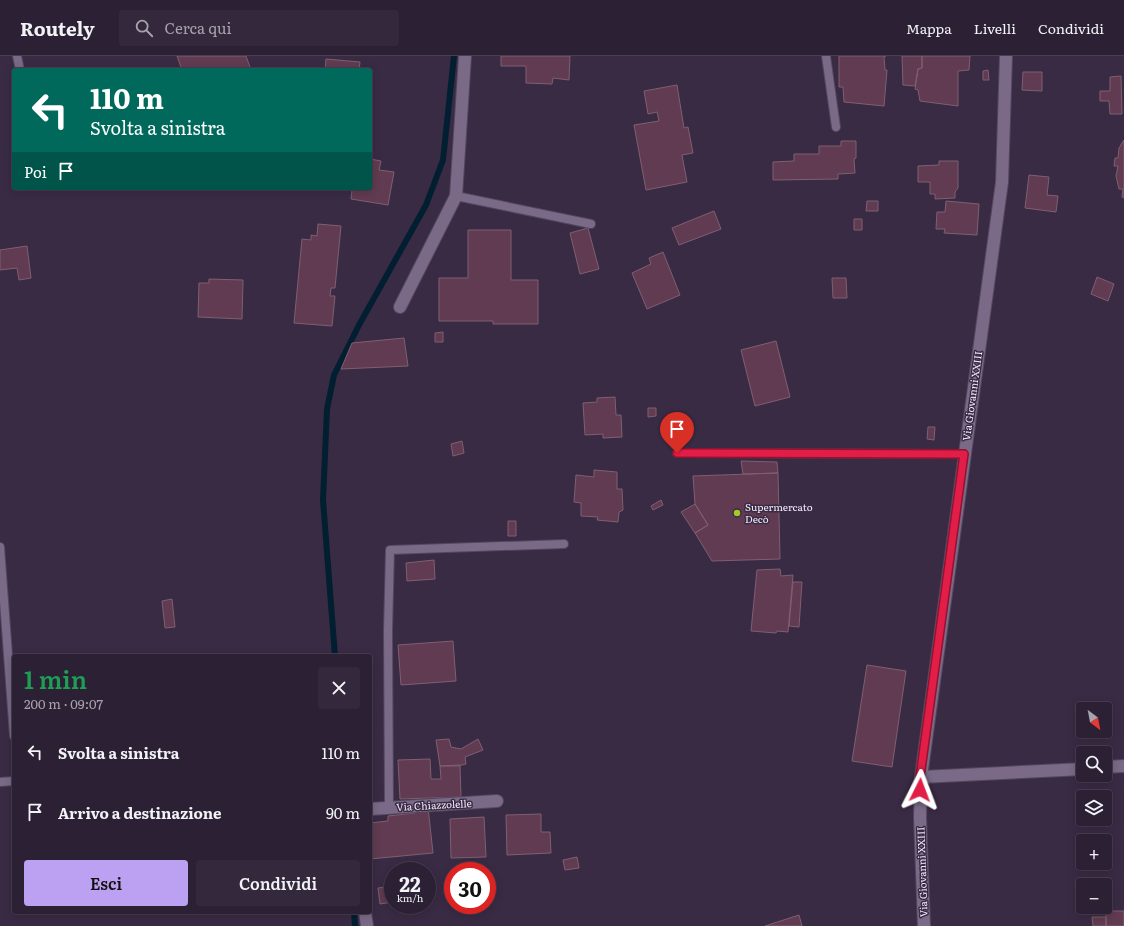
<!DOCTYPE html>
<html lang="it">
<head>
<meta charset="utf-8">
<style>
  :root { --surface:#2c2034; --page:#34283c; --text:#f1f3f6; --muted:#a6a3ac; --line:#483e4f; --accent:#bca0f2 }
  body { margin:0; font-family:Literata,serif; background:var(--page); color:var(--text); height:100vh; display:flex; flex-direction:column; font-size:15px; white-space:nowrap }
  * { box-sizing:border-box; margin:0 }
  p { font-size:13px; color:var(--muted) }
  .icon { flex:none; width:22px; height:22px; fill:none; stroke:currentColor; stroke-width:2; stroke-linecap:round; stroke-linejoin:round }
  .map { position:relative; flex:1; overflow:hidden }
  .side { position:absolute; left:12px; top:598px; width:360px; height:260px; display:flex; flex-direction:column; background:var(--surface); border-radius:4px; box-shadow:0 2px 10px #0003,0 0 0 1px var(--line) }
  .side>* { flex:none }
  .banner { position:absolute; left:12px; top:12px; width:360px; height:122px; border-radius:4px; box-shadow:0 2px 10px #0003,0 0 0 1px var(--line); background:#00695c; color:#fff; overflow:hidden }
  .needle { width:26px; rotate:148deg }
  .buttons { position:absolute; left:1076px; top:646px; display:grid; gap:8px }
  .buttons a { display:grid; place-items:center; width:36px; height:36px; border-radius:4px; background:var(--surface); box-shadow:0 2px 10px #0003,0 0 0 1px var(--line); font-size:20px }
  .speed { position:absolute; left:384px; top:806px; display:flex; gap:8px; font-size:20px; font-weight:700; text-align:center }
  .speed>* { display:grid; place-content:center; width:52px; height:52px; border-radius:50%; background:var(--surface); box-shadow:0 2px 10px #0003,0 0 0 1px var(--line); line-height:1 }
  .speed small { font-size:10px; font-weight:400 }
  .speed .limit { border:6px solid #d22; background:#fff; color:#111 }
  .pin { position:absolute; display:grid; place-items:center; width:34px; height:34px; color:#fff; margin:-41px -17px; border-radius:50% 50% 50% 0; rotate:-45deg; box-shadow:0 0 4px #0007 }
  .pin .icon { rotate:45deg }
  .me { position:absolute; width:44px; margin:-22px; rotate:3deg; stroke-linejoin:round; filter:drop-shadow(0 0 3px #0008) }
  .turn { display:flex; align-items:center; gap:14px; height:84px; padding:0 12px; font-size:18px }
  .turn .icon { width:52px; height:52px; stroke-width:2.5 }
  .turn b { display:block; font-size:28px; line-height:34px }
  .then { display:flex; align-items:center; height:38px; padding:0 12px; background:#0003; gap:8px; font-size:15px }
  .round { display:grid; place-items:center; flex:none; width:42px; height:42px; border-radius:4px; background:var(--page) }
  .overview { display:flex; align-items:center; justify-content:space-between; height:68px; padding:0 12px }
  h1 { font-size:24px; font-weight:600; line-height:30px; color:#1e9e55 }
  .button { display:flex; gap:8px; margin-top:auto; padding:8px 12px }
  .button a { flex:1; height:46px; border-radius:4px; background:var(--accent); color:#111; font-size:16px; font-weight:600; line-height:46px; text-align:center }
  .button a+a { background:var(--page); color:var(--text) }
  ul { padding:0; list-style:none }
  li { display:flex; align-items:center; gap:12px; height:60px; padding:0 12px }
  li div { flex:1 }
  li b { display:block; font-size:15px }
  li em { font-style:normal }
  header { display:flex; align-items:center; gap:24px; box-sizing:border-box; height:56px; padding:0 20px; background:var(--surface); border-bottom:1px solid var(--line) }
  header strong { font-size:19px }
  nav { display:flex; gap:22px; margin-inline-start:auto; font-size:14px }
  .search { width:280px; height:36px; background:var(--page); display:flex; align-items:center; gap:10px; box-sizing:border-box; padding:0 14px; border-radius:4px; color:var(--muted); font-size:15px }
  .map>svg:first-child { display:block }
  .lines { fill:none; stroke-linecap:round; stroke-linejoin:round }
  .stream { stroke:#021f32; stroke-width:6 }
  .building { fill:#613b51; stroke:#7f5f71 }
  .lane-casing { stroke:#54475e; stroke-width:10 }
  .street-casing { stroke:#54475e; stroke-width:14 }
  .lane { stroke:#7a6a88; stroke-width:8 }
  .street { stroke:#7a6a88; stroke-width:12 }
  .route-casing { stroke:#92132f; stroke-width:10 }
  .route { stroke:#e11d48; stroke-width:7 }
  .poi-dot { fill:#a3c927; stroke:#3a2b45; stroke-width:1.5 }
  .labels { text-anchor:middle; stroke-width:3; stroke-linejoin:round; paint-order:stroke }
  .street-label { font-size:10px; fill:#f6edfe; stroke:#3a2b45 }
  .poi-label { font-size:10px; fill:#f6edfe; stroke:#3a2b45; text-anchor:start }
</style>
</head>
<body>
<header>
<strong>Routely</strong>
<div class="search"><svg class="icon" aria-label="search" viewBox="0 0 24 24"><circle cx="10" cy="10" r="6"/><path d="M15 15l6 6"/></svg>Cerca qui</div>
<nav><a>Mappa</a><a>Livelli</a><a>Condividi</a></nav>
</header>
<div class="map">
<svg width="1124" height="870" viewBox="0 0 1124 870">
  <rect width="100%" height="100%" fill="#3a2b45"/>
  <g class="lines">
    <path class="stream" d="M335,600L323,444L327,353L334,319L359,269L426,149L443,104L454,0
      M354,856L355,870"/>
  </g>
  <path class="building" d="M177,0H246L251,14H182Z
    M501,0H570L569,24L553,22L552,28L526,27V10H501Z
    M839,0H886L884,1L885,14H887L884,50L844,46L843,31H839Z
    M902,0H922V12L918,13L915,30L903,29Z
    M922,0H970L969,14L958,15V50L920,45L918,34L915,33L918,13L922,12Z
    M326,3L360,6L359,14H325Z
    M988,14L989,24H983V15Z
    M1023,16H1042V35L1022,34Z
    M1121,20L1122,58H1110L1109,45H1100V35H1110V21Z
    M677,29L684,72L688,71L693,97L682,99L687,126L646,134L634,69L659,65L657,56L648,58L644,35Z
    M1124,84V142L1122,141L1123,133H1119L1116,120L1118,110H1114L1115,102H1118L1119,92Z
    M841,85H856V102L854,103L855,117L838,118V123L773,124V106L794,105V98H819V90H841Z
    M370,103L381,105L379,114L394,116L388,149L351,143L352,134L341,132H370Z
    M939,105H958V132L955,136V142L935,143V138H930V126H918V110L939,109Z
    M1029,119L1049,121L1047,139L1058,140L1056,156L1025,152Z
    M867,145H878V155H866Z
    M946,145L979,148L977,179L944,177L945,173H936L937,156H945Z
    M714,155L721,173L679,189L672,172Z
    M854,163H862V174H854Z
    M318,168L341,170L335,232H331L330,240H335L332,270L294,267L302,183L311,184V179L317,180Z
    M588,172L599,213L580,218L570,177Z
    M468,174H511V224H538V268H493V265H439V222H468Z
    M27,190L31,222L19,224L17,212L0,214V194Z
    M663,196L680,239L647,253L632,217L651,208L649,202Z
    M1097,221L1114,228L1108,245L1091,238Z
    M832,222H846L847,242H833Z
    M209,223L243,224L242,263L198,261L199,227H209Z
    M443,276V286H435V277Z
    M404,282L408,310L341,313L352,287Z
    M776,285L790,341L755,350L741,294Z
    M615,341L616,359H621L622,381L603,382V378L585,379L583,347L597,346V342Z
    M648,352H656V360L648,361Z
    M928,371H935L934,384L927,383Z
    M462,385L464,397L453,400L451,388Z
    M741,405L777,406L778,417L743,418Z
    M594,414L617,416V433H622L623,454L619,456L618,466L597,464L598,461L581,460V447L574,446L576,419L594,421Z
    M778,417L780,503L712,505L695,477L708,469L695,448L693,420Z
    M661,444L663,449L653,454L651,450Z
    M695,448L708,469L695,477L681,456Z
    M508,465H516V480H508Z
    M434,504L435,523L407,525L406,507Z
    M780,513L781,520L793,519L788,576L777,575L776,577L751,575L757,514Z
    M793,526H802L799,571L789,570Z
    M172,543L175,571L165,572L162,545Z
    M453,585L456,625L401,629L398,589Z
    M867,609L906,615L892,711L852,705Z
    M449,683L451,691L461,693L478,683L483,694L465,701L466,708L458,710H440L436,684Z
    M430,703L431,723H441L440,710L460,709L461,741L400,743L398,704Z
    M428,751L433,797L370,803V767L388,765V760L415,757V752Z
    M541,758V776H550L551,797L507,799L506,759Z
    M484,761L486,801L451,802L450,763Z
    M577,801L579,812L565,814L563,804Z
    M393,830V846L380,848L378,832Z
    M1106,855H1124V870H1106Z
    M799,859L802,870H765Z
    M1092,861H1106V870H1093Z"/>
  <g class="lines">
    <g class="lane-casing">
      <path id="lane" d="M17,0L20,14
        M826,0L836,71
        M456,140L591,168
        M677,397L964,398
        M0,491L14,680
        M0,726L14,725
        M389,752L388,575L390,494L564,488"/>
    </g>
    <g class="street-casing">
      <path id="street" d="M400,251L456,140L465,0
        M1105,711L1124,710
        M921,721L1083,713
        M370,753L497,745
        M365,856L367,870
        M924,870L920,761L921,721L1002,126L1006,0"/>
    </g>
    <use href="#lane" class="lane"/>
    <use href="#street" class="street"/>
  </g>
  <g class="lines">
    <g class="route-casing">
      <path id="route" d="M677,397L964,398L920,721V734"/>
    </g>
    <use href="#route" class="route"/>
  </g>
  <circle class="poi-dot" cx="737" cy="457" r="4"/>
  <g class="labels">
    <g class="street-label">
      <text transform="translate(972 340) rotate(-82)" y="4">Via Giovanni XXIII</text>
      <text transform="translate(434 749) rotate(-3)" y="4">Via Chiazzolelle</text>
      <text transform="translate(922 816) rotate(-92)" y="4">Via Giovanni XXIII</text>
    </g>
    <g class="poi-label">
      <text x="745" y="455">Supermercato<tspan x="745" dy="12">Decò</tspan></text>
    </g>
  </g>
</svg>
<div class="buttons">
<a><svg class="needle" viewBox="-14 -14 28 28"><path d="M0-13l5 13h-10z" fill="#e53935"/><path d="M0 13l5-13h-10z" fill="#a6a3ac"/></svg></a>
<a><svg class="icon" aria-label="search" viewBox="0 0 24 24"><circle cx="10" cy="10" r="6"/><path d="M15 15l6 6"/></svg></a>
<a><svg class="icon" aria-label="layers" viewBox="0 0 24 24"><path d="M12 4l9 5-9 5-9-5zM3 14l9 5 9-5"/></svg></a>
<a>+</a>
<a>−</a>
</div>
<div class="speed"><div>22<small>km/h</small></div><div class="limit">30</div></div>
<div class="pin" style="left:677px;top:397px;background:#d93025"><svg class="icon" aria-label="arrive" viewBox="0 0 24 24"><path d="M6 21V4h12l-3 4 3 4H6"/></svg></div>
<svg class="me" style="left:920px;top:734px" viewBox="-20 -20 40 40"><path d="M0-17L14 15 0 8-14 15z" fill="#e11d48" stroke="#fff" stroke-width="4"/></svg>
<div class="banner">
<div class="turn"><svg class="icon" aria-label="left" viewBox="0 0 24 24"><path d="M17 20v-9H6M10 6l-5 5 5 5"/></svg><div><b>110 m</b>Svolta a sinistra</div></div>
<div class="then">Poi<svg class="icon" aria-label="arrive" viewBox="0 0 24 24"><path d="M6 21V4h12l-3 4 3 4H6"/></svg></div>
</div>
<section class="side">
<div class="overview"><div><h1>1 min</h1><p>200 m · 09:07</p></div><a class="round"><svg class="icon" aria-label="close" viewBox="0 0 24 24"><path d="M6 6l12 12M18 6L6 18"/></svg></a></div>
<ul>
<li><svg class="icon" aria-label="left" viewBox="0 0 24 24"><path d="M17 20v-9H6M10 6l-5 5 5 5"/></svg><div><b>Svolta a sinistra</b></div><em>110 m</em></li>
<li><svg class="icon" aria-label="arrive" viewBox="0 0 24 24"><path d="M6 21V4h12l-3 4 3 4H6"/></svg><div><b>Arrivo a destinazione</b></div><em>90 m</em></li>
</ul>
<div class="button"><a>Esci</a><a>Condividi</a></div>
</section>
</div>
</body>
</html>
